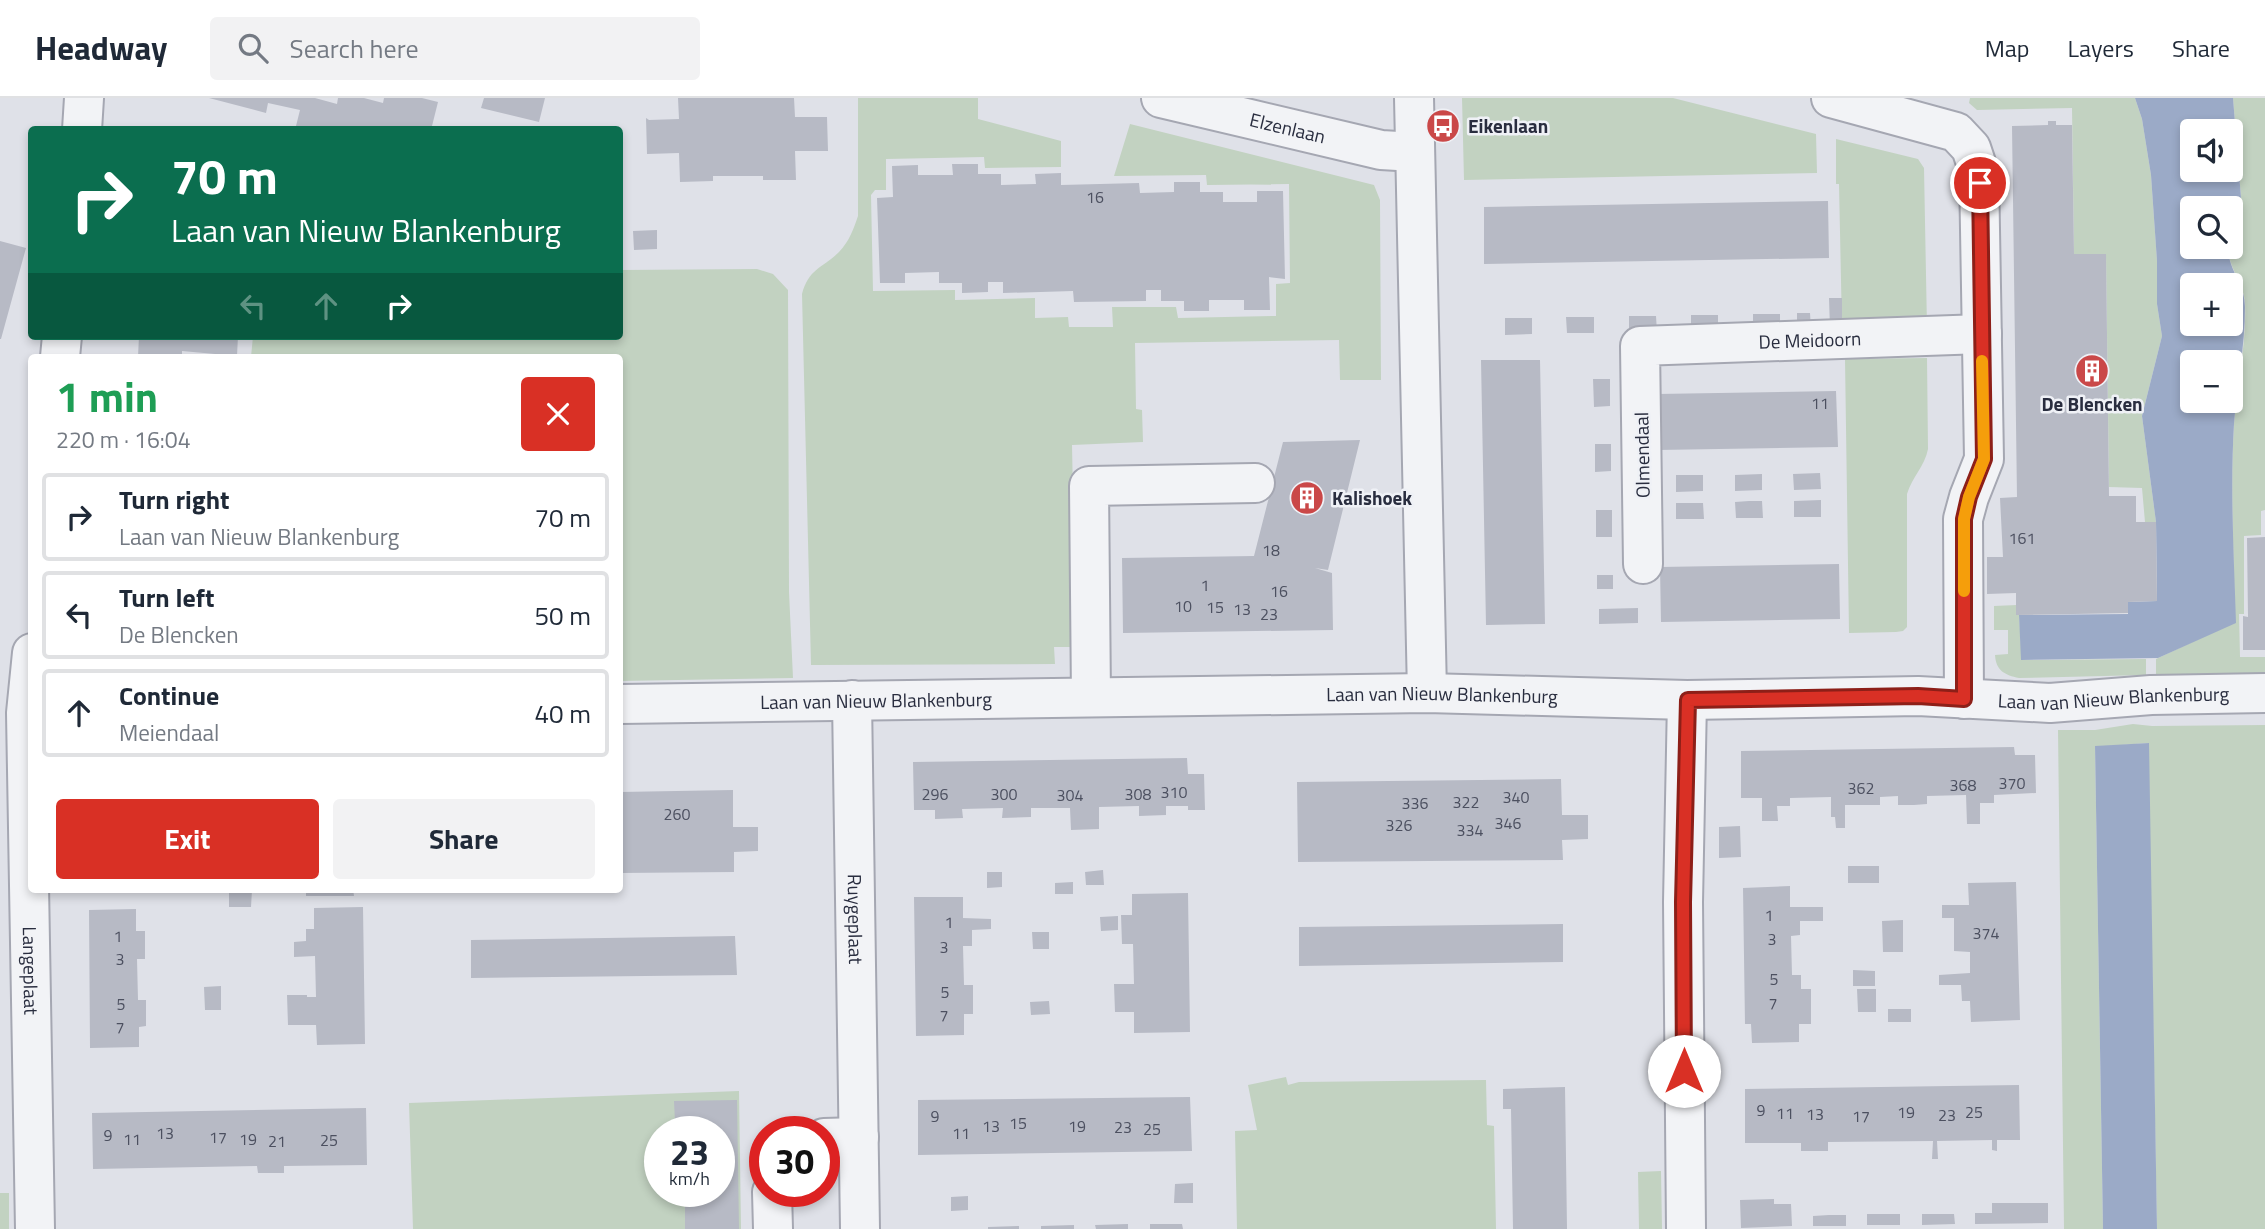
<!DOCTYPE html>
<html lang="en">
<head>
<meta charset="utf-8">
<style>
  :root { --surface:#fff; --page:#f2f2f3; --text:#1f2937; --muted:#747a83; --line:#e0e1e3; --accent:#d93025 }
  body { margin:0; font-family:"Titillium Web",sans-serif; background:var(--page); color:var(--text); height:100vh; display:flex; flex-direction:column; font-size:26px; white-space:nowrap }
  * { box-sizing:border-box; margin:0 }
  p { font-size:23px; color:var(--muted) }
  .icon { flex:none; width:38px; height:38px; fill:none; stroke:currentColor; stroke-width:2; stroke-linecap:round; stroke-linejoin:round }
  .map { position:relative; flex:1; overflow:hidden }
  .details { position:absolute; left:28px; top:256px; width:595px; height:539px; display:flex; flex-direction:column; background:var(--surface); border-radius:7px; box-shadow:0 4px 10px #0003 }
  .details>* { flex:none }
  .hud { position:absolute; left:28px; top:28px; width:595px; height:214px; border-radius:7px; box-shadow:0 4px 10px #0003; background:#0b6e4f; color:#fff; overflow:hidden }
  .buttons { position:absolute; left:2180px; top:21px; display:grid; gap:14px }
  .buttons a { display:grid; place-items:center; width:63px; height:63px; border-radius:7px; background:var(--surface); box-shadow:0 4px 10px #0003; font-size:35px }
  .speed { position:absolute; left:644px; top:1018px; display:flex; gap:14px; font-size:35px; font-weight:700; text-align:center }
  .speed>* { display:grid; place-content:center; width:91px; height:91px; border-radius:50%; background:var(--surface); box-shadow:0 4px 10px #0003; line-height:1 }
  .speed small { font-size:18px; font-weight:400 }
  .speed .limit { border:10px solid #d22; background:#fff; color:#111 }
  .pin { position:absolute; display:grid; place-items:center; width:60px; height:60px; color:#fff; margin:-30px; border:4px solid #fff; border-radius:50%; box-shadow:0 2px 7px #0007 }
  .me { position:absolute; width:77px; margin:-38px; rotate:0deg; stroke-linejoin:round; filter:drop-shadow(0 0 5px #0008) }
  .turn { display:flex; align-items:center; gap:24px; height:147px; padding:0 28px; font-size:32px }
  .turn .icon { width:91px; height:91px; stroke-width:2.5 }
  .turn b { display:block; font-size:49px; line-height:60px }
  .lanes { display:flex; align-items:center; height:66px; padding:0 28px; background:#0003; justify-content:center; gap:35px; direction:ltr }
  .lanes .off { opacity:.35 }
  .round { display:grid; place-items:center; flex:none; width:74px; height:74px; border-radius:7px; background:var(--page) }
  .head { display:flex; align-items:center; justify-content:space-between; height:119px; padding:0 28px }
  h1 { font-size:42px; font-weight:700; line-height:52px; color:#1e9e55 }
  .primary-button { display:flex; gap:14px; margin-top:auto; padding:14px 28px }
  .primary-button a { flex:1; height:80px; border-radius:7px; background:var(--accent); color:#fff; font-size:28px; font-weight:700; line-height:80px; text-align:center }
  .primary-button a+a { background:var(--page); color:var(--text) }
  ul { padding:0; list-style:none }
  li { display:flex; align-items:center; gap:21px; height:88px; margin:0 14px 10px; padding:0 14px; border:4px solid var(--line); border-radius:7px }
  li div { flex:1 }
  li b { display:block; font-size:26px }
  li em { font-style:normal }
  header { display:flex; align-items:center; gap:42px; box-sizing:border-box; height:98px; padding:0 35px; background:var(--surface); border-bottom:2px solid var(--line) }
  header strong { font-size:33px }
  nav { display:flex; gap:38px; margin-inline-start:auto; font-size:24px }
  .search { width:490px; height:63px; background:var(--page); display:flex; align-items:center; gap:18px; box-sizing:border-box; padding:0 24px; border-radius:7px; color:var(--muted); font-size:26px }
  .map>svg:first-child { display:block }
  .green { fill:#c2d2c1; fill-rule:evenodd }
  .water { fill:#9baac7; fill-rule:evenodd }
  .building { fill:#b7bac5 }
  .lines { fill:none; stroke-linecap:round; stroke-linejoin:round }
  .minor-casing { stroke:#a5a7b2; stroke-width:42 }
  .minor { stroke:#f2f3f6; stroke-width:38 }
  .route-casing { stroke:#8d1f18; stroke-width:18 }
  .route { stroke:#d93025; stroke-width:12 }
  .slow { stroke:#f59e0b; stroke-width:12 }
  .labels { text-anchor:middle; stroke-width:5; stroke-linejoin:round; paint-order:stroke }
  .number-label { font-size:16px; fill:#4c5060 }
  .poi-label { font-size:19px; font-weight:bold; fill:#292d3f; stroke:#eff1f6; text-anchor:start }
  .street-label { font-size:19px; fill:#292d3f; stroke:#eff1f6 }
</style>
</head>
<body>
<header>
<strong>Headway</strong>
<div class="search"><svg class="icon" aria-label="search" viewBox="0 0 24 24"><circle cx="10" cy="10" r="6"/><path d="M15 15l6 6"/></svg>Search here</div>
<nav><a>Map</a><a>Layers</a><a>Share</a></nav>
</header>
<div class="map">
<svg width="2265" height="1131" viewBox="0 0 2265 1131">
  <rect width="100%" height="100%" fill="#dfe1e8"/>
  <path class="green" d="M858,0H978V21L1061,43V69L985,70L984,59L886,61V92H875L871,97L873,193L955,192V202L1035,200V220L1068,219L1069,229H1113L1112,209H1176L1178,220L1276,218V186L1290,185L1289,86L1207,87L1206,77L1114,78L1130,26L1374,87L1380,102L1381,282H1340L1339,242L1135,245L1136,311L1142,312L1143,344L1072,347L1076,549H1054L1055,566L811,567L802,196C809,170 823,170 839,154C849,144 854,130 858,118Z
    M1462,0H1673L1816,36L1817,75L1464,82Z
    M1970,0H2135L2142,21L2151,77L2157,163V206L2162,238L2142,318L2156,424H2145L2142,390L2109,389L2106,157L2074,156L2072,10L1977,12L1969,5Z
    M2233,0H2265V412L2261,413V437L2244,438V516H2239L2240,559H2265V585L2210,586V576L2156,577V561L2235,524C2234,459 2230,392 2234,326C2237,285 2247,245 2245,204C2243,183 2228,170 2228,149H2231V134L2241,100Z
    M1836,41L1918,61L1924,70L1927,230H1842L1839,86H1836Z
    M757,171L773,176L788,192L789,494L793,580L620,583V259H251L253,238H620V172Z
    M1927,260L1928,351C1925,368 1912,379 1907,396V529L1903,533L1896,534L1849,535L1845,261Z
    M2017,507L2016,516L2019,517L2022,562L2146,561V577L2019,580C2005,577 1996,573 1995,557L2008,556V532H1994V508Z
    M2133,626L2152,628L2265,627V1131H2157L2148,645L2095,649L2103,1131H2064L2058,632H2095Z
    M1286,979L1288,987L1299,984L1486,982L1487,1027L1494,1028L1496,1131H1237L1235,1033L1257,1032L1248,987Z
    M739,993L741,1131H413L409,1005ZM660,1034H719V1094H660Z
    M1661,1073L1662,1131H1639L1638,1074Z
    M0,1095H9V1131H0Z"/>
  <path class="water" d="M2135,0H2233L2241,100L2231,134V110H2193V149H2228C2228,172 2245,186 2245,209C2245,249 2237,287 2234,326C2230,392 2234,459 2236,525L2158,560L2021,562L2019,517L2128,516V504L2157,503L2156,424L2142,318L2162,238L2157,206V163L2151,77L2142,21ZM2193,33H2231V72H2193ZM2193,187H2231V226H2193ZM2193,264H2231V303H2193Z
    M2149,645L2157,1131H2103L2095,648Z"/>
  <path class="building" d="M209,0H315L337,6L338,0H364L383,5L384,0H422L438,4L431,32H295L300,12L268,5L266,15Z
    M484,0H545L539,24L481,10Z
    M678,0H794L795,19H827L828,53H795L796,82H763V78H713V83L680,84L679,55L647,56L646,20L649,22L679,21Z
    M2048,23H2056V27H2072L2074,156H2106L2109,398H2136V424H2156L2157,503L2128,504V515L2016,517V495L1987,496V459H2003L2000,400L2017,399L2012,28L2048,27Z
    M952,66H978V76H1001V87L1036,86L1035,76L1061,75V87L1139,85L1140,95L1174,94V84H1200V94H1223V104H1257V93H1283L1285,181L1269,179L1270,212H1244V202H1209V213H1184V203H1161V192H1146V203L1074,204L1073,193L1003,195V184H988V194L962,195V185H939V174L905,175V185H880L877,100L893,99L892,68L918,67V77H953Z
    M1828,103L1829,160L1484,166V109Z
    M657,132V151L634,152L633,133Z
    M0,143L26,150L1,241H0Z
    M1829,200H1842V230L1830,231Z
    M1797,215H1810L1811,231L1797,232Z
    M1753,216H1780V232L1753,233Z
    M1691,217H1718V233L1691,234Z
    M1629,218H1656L1657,234L1629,235Z
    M1566,219H1594V235H1567Z
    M1505,220H1532V236L1505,237Z
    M139,238H238L237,258L182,253V259H138Z
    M1481,262H1540L1545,526L1486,527Z
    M1593,281H1610V308L1594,309Z
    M1836,293L1838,349L1658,352L1657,296Z
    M1360,342L1328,472L1315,470L1332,475L1333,532L1123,535L1122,460L1254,458L1283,344Z
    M1595,346H1611V373L1595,374Z
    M1820,375L1821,391L1794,392L1793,376Z
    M1762,376V392L1735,393V377Z
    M1676,377H1703V393L1676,394Z
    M1821,402V419H1794V403Z
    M1749,403H1762L1763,420H1736L1735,404Z
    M1676,405H1703L1704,421H1676Z
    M1596,412H1612V439H1596Z
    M2265,439V552H2243V518L2248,519L2247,440Z
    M1839,466L1840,521L1661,524L1660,469Z
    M1597,477H1613V491H1597Z
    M1638,510V525L1599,526V511Z
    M2014,649L2015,657H2035L2036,695L1994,697V705H1980V726H1967L1966,697L1927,698V706L1914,707H1898V698L1880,699V707H1845V730H1836L1835,719H1831V699L1790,700V708H1777L1778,723H1762V700H1741V653Z
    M1187,660L1188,676H1204L1205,712H1188V708H1166V717L1139,718V708L1099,709V731L1071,732L1070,710H1031V719L1002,720L1003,710L962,711L963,720L935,721V712H914L913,664Z
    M1561,681L1562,717H1588V741L1562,742L1563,762L1298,764L1297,684Z
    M733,692V729H758V753L734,754V774L620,775V694Z
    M1740,728L1741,759L1719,760V729Z
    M1848,768H1879V785H1848Z
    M1103,772L1104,787H1086L1085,774Z
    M987,774H1002V789L987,790Z
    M1073,784V796H1055V785Z
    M2016,784L2020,922L1971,924L1970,903H1962L1961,887H1939V877L1970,875V854L1954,853V820H1942V807H1969L1968,785Z
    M1790,788V809H1823V823H1800V837L1791,838L1792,877H1801V891H1811V926H1799V944L1752,945L1751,926H1745L1743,790Z
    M229,791L252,792L251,809H229Z
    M306,791H353L354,798H306Z
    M1188,795L1190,934L1134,935V914H1115L1114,886H1134L1133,846H1122L1121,817H1132V796Z
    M914,799H963V820L991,821V831L972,832V848H963L964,887H973V916H964V937L916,938Z
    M363,809L365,946L317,947L316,927H288L287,897H307V899H316L315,858L294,859V844L306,843V831H314V810Z
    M136,811V833H145V861H137L138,902H146V928L139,929V949L90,950L89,812Z
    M1118,818V832L1101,833L1100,819Z
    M1903,822V854H1883L1882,823Z
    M1563,826V864L1299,868V829Z
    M1032,834H1049V851H1033Z
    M735,838L737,877L471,880V842Z
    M1853,872L1875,873V888H1853Z
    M221,888V912H205L204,889Z
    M1857,891H1876V914H1858Z
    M1049,903L1050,916L1031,917L1030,904Z
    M1888,911H1911V924H1888Z
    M2019,987L2020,1042H1997V1053L1992,1052V1042L1937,1043L1938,1061H1932L1933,1043L1828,1044V1053H1801V1045H1745V991Z
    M1565,989L1567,1131H1513L1511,1011H1503V991Z
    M1190,999L1192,1053L918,1057V1002Z
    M737,1002L739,1131H685V1094H719V1034H684V1024H675L674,1003Z
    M366,1010L367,1067L284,1068V1075H258L257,1068L93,1071L92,1015Z
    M1193,1085V1105H1174L1175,1086Z
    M968,1098V1112L951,1113V1099Z
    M1774,1101V1106H1791L1792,1128L1741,1130L1740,1102Z
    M1992,1105H2048V1125L1975,1126V1115H1992Z
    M1867,1116H1900V1127H1867Z
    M1922,1116H1954L1955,1126L1922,1127Z
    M1829,1117H1846V1128H1813V1118Z
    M1128,1126V1131H1096L1095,1127Z
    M1150,1126H1182L1183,1131H1150Z
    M1074,1127V1131H1041V1128Z
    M1019,1128V1131H988V1129Z"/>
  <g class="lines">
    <g class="minor-casing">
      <g id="minor">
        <path id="s1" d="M1161,0L1381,52L1415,54"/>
        <path d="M1414,0L1427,595"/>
        <path d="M1831,0L1956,34L1971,50L1979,74L1984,361L1969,399L1963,421L1964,601"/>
        <path d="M82,32L84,0"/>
        <path d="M60,259L62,238"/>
        <path id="s2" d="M1643,466L1640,248L1982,236"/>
        <path id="s3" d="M32,555L26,615L35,1131"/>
        <path d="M1091,599L1089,388L1255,385"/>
        <path id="s4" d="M852,602L860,1131"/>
        <path id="s5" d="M620,606L1427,595L1687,602L1918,598L2050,605L2151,597L2265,595"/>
        <path d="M824,1040L859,1039"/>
        <path d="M772,1094L773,1131"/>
        <path d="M1686,1131L1683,804L1687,602"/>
      </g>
    </g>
    <use href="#minor" class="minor"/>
  </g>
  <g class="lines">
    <g class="route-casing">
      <path id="route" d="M1684,973L1683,804L1688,602L1918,598L1964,601V421L1969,399L1984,361L1980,85"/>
    </g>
    <use href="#route" class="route"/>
    <path class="slow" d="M1964,493V421L1969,399L1984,361L1982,263"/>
  </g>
  <defs>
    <g id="bus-disc" transform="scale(1.75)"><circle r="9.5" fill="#ca4848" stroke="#eff1f6"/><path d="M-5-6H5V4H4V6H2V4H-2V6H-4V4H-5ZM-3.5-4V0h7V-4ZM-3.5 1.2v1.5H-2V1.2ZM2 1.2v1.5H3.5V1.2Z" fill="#fff"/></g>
    <g id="building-disc" transform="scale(1.75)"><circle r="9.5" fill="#ca4848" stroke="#eff1f6"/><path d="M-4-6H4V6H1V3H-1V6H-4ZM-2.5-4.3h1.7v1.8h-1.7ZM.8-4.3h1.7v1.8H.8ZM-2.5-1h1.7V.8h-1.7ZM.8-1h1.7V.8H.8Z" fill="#fff"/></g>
  </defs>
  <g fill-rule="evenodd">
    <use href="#bus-disc" x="1443" y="28"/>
    <use href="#building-disc" x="2092" y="273"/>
    <use href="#building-disc" x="1307" y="400"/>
  </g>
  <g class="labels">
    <g class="number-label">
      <text x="1095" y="105">16</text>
      <text x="1820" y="311">11</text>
      <text x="2022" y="446">161</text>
      <text x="1271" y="458">18</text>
      <text x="1205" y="493">1</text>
      <text x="1279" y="499">16</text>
      <text x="1183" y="514">10</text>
      <text x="1215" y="515">15</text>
      <text x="1242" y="517">13</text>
      <text x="1269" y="522">23</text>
      <text x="2012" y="691">370</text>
      <text x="1963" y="693">368</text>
      <text x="1861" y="696">362</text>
      <text x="1174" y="700">310</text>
      <text x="935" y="702">296</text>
      <text x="1004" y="702">300</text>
      <text x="1138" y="702">308</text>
      <text x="1070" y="703">304</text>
      <text x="1516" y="705">340</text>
      <text x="1466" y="710">322</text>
      <text x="1415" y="711">336</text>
      <text x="677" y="722">260</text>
      <text x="1508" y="731">346</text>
      <text x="1399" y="733">326</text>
      <text x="1470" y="738">334</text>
      <text x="1769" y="823">1</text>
      <text x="949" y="830">1</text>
      <text x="1986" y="841">374</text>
      <text x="118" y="844">1</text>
      <text x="1772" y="847">3</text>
      <text x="944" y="855">3</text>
      <text x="120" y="867">3</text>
      <text x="1774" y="887">5</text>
      <text x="945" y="900">5</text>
      <text x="1773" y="911">7</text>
      <text x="121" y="912">5</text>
      <text x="944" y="923">7</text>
      <text x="120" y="935">7</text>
      <text x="1761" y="1018">9</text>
      <text x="1906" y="1020">19</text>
      <text x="1974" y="1020">25</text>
      <text x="1785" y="1021">11</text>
      <text x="1815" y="1022">13</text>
      <text x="1947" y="1023">23</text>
      <text x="935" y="1024">9</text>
      <text x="1861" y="1024">17</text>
      <text x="1018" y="1031">15</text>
      <text x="991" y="1034">13</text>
      <text x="1077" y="1034">19</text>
      <text x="1123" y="1035">23</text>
      <text x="1152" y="1037">25</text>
      <text x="165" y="1041">13</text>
      <text x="961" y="1041">11</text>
      <text x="108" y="1043">9</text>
      <text x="218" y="1045">17</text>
      <text x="132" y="1047">11</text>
      <text x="248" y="1047">19</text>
      <text x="329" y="1048">25</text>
      <text x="277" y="1049">21</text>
    </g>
    <g class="poi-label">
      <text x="1468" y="35">Eikenlaan</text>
      <text x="2092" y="313" text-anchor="middle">De Blencken</text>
      <text x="1332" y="407">Kalishoek</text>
    </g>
    <g class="street-label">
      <text dy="7" stroke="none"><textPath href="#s1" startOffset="130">Elzenlaan</textPath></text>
      <text dy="7" stroke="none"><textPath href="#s2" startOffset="388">De Meidoorn</textPath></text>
      <text transform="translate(1642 357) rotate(-91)" y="7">Olmendaal</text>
      <text dy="7" stroke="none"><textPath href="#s5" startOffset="822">Laan van Nieuw Blankenburg</textPath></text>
      <text dy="7" stroke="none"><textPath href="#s5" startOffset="1494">Laan van Nieuw Blankenburg</textPath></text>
      <text dy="7" stroke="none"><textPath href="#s5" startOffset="256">Laan van Nieuw Blankenburg</textPath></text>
      <text dy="7" stroke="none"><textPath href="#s4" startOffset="219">Ruygeplaat</textPath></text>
      <text dy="7" stroke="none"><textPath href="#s3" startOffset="318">Langeplaat</textPath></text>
    </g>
  </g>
</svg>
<div class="buttons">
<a><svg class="icon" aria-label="sound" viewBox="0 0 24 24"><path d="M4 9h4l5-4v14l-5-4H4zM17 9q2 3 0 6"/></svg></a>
<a><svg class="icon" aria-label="search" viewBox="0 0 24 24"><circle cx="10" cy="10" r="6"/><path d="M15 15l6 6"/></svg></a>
<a>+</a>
<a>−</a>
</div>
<div class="speed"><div>23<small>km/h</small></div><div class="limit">30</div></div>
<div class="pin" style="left:1980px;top:85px;background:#d93025"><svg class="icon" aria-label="arrive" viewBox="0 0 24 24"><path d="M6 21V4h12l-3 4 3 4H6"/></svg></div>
<svg class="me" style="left:1684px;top:973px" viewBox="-20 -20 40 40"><circle r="19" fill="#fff"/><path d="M0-13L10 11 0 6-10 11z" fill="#d93025"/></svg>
<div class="hud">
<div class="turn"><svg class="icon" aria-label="right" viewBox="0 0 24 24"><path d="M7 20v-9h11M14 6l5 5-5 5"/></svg><div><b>70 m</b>Laan van Nieuw Blankenburg</div></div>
<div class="lanes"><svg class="icon off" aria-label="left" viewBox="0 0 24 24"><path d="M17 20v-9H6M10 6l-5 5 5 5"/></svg><svg class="icon off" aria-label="ahead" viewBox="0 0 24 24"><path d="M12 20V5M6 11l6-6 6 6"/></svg><svg class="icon" aria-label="right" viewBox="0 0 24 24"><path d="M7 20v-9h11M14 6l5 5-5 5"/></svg></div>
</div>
<section class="details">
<div class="head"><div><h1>1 min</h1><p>220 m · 16:04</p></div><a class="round" style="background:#d93025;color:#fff"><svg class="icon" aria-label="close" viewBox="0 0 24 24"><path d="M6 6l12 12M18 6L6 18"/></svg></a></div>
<ul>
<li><svg class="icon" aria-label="right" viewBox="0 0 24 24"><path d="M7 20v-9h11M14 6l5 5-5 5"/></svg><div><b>Turn right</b><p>Laan van Nieuw Blankenburg</p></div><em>70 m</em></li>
<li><svg class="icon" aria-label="left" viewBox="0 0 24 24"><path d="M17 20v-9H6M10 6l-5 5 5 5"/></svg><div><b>Turn left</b><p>De Blencken</p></div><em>50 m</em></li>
<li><svg class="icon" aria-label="ahead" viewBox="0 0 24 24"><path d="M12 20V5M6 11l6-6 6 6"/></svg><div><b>Continue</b><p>Meiendaal</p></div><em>40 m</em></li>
</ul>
<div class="primary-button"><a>Exit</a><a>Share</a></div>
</section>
</div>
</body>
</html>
